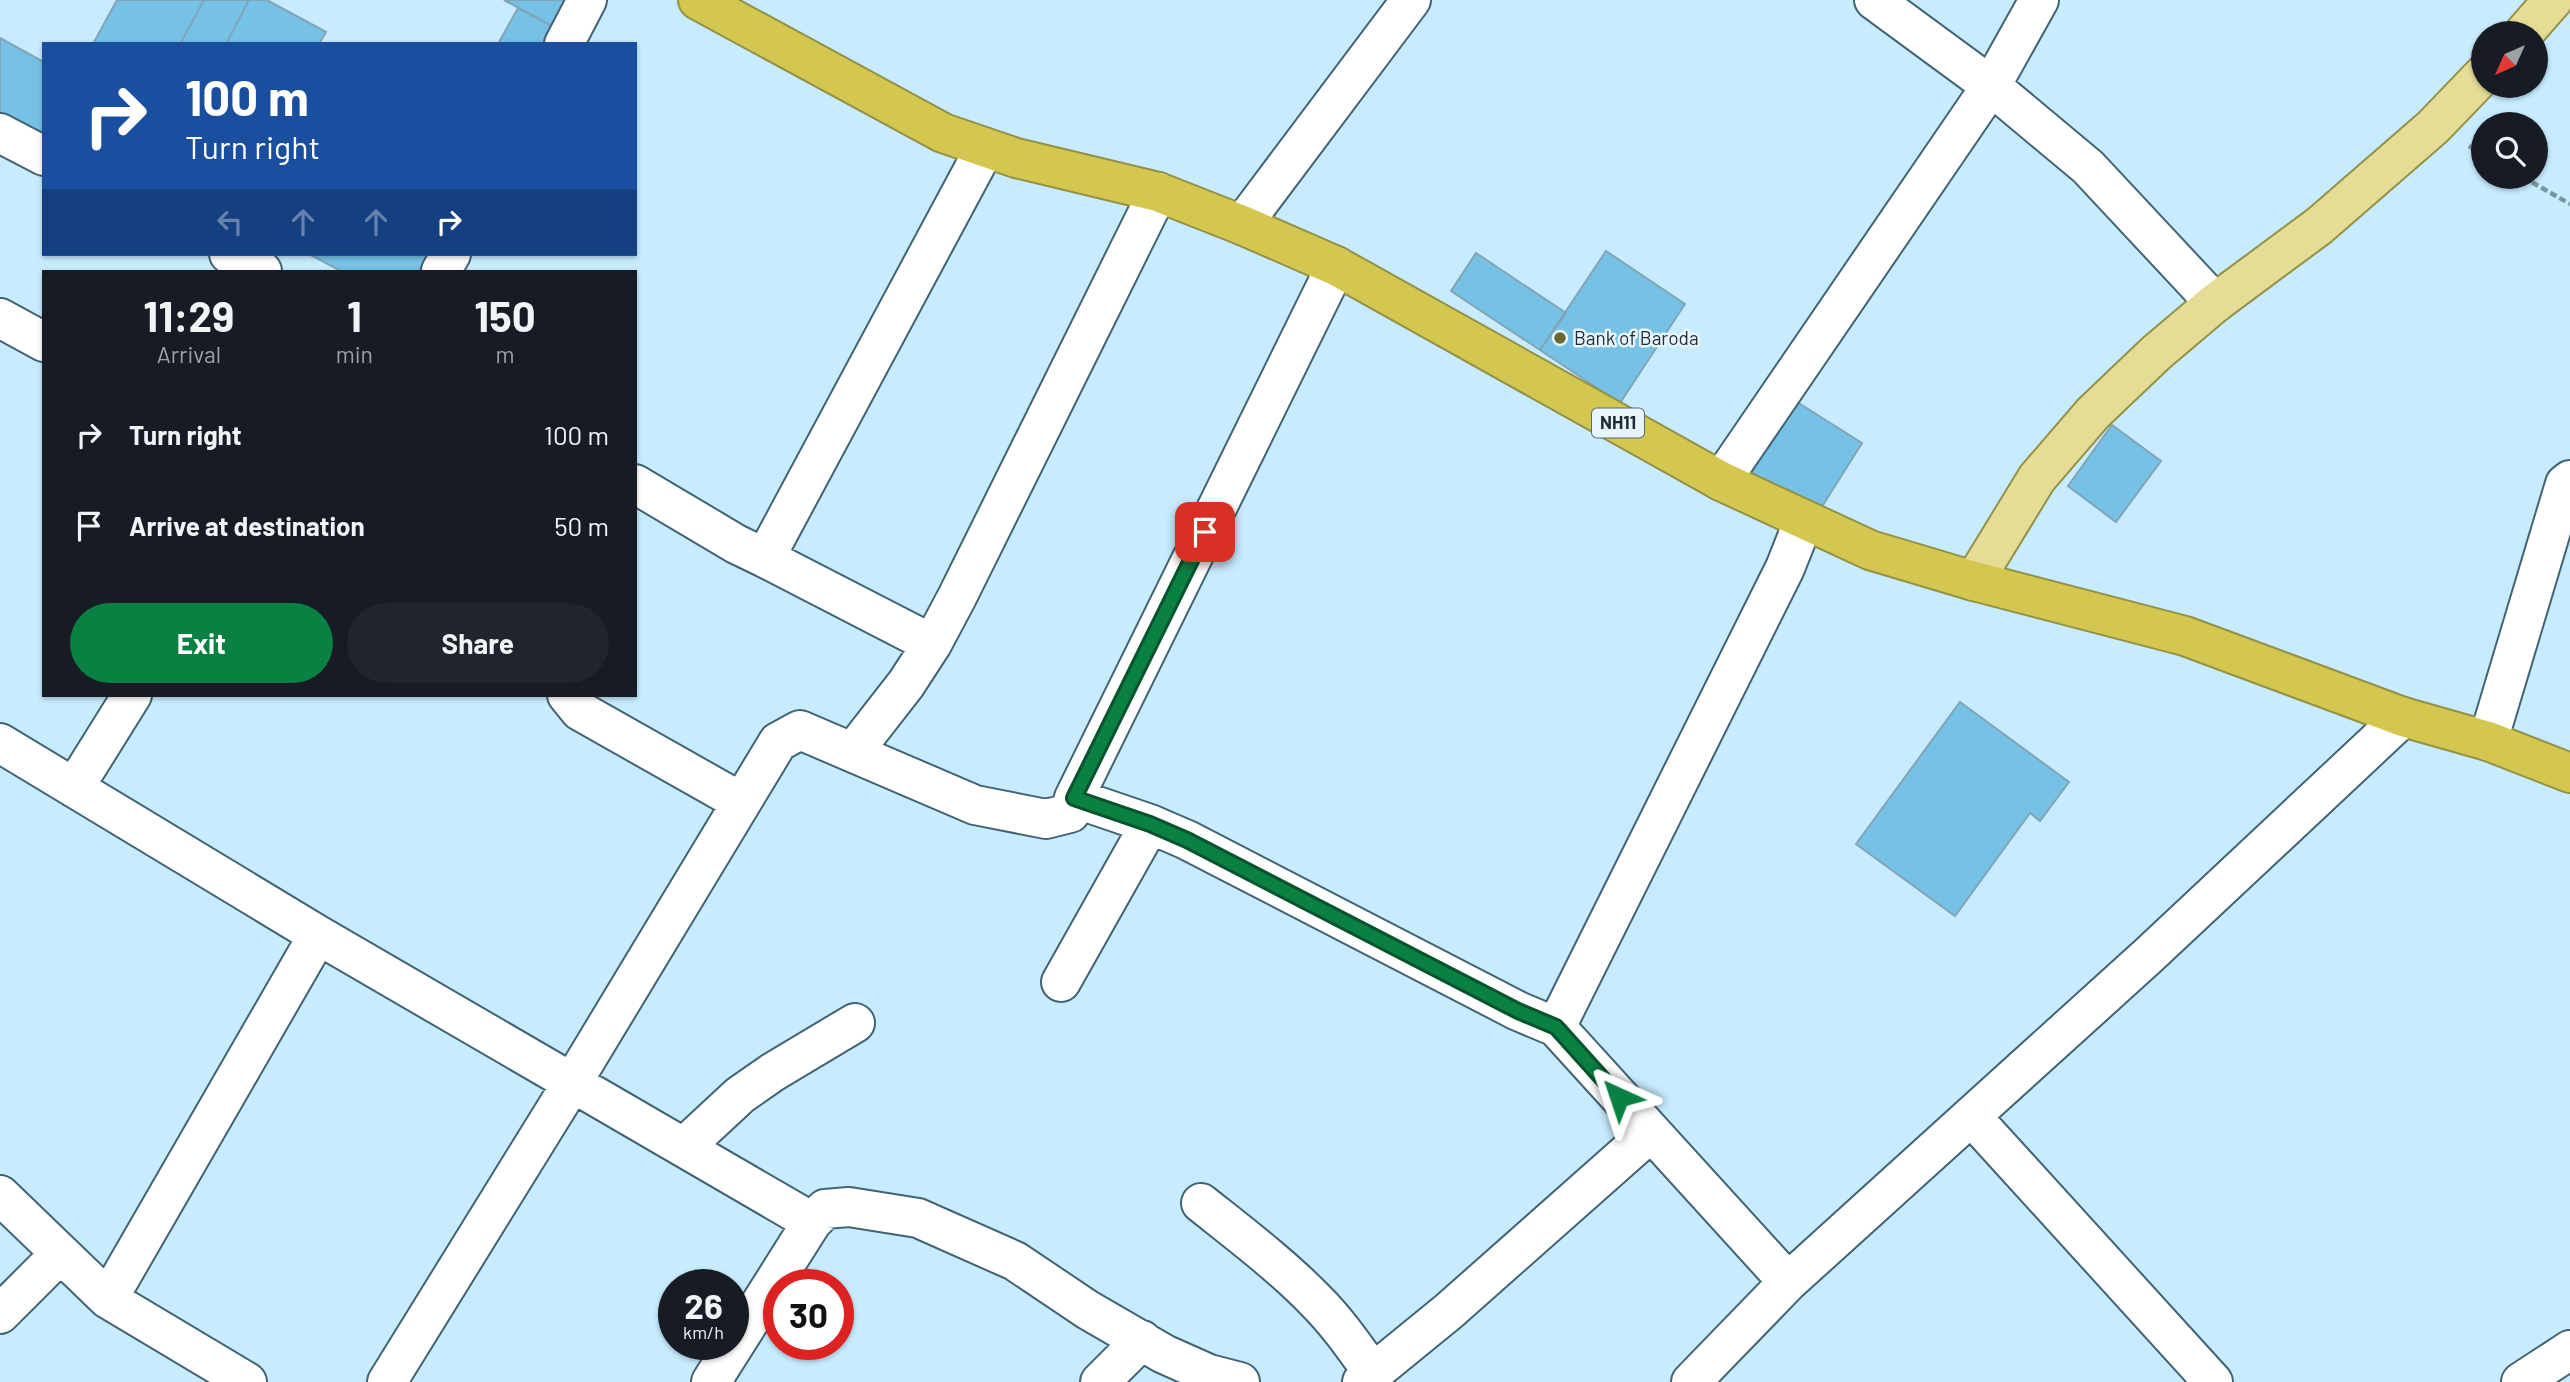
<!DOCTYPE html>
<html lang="en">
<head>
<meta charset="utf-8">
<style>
  :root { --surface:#171b24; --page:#20242c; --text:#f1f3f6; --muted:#9ea1a6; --accent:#0b8043 }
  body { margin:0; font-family:Barlow,sans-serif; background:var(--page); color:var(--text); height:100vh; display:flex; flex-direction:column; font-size:26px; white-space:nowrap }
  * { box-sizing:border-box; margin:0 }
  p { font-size:23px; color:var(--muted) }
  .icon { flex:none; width:38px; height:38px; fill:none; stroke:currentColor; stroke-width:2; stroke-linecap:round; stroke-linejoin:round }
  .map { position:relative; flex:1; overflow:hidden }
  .details { position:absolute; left:42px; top:270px; width:595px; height:427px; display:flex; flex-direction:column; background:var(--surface); border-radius:0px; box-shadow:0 2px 5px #0004 }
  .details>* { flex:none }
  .banner { position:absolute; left:42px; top:42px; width:595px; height:214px; border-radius:0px; box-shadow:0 2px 5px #0004; background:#1a4fa0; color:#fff; overflow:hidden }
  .needle { width:46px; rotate:225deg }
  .tools { position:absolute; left:2471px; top:21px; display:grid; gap:14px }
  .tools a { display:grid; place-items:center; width:77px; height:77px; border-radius:50%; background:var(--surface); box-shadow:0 2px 5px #0004; font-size:35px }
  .speed { position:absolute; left:658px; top:1269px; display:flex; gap:14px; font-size:35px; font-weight:700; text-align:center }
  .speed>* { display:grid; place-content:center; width:91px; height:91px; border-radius:50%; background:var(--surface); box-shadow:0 2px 5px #0004; line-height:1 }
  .speed small { font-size:18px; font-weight:400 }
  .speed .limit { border:10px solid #d22; background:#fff; color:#111 }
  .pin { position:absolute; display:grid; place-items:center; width:60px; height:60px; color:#fff; margin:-30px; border-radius:14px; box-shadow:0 4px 10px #0006 }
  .me { position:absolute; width:77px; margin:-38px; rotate:318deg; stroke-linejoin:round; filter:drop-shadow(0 0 5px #0008) }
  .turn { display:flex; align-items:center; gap:24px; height:147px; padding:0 28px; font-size:32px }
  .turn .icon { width:91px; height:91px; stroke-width:2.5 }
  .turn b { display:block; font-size:49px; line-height:60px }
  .lanes { display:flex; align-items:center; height:66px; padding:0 28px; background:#0003; justify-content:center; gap:35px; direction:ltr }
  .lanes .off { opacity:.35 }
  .eta { display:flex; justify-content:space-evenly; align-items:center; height:119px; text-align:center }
  .eta b { font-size:42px; font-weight:700; line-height:49px }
  .primary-button { display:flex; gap:14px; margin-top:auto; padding:14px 28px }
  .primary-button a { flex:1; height:80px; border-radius:42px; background:var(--accent); color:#fff; font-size:28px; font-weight:700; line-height:80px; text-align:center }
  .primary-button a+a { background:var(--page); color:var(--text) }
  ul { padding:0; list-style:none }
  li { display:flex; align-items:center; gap:21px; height:91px; padding:0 28px }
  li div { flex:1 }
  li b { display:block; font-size:26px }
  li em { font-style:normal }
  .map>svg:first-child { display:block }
  .building { fill:#75c2e6; stroke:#82a5b6; stroke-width:2 }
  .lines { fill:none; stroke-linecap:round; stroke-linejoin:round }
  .minor-casing { stroke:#426373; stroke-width:42 }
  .major-casing { stroke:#949146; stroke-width:42 }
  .highway-casing { stroke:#949146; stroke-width:42 }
  .path { stroke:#7994a1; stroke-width:4.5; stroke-dasharray:7 3.5; stroke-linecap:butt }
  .minor { stroke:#fff; stroke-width:38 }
  .major { stroke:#e5dd96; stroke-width:38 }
  .highway { stroke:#d3c750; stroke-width:38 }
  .route-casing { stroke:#07532c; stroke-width:18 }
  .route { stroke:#0b8043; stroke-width:12 }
  .poi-dot { fill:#6c6633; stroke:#e7f5fd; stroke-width:2.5 }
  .labels { text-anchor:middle; stroke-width:5; stroke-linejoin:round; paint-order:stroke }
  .shield { fill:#e7f5fd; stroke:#5a6870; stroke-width:2 }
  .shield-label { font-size:18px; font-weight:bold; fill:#1e2c33 }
  .poi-label { font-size:19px; fill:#1e2c33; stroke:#e7f5fd; text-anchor:start }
</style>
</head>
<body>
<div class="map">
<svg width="2570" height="1382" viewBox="0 0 2570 1382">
  <rect width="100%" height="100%" fill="#c7ecff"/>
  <path class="building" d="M117,0H204L180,44H93Z
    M204,0H249L226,44H180Z
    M249,0H267L326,32L319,44H226Z
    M504,0H566L552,26Z
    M518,8L552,26L542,44H498Z
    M0,38L44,62V137L0,113Z
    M1606,251L1685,304L1620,403L1540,350Z
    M1476,253L1566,313L1540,350L1451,291Z
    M309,254H428L419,271H341Z
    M1786,395L1862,443L1818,513L1742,466Z
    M2112,425L2161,461L2116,522L2068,486Z
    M1960,702L2069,782L2040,821L2030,813L1955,916L1856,844Z"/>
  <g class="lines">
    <g class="minor-casing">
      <path id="minor" d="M1874,0L1991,86L2088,167L2215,303
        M564,44L587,0
        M0,133L44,156
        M1242,225L1411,0
        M229,254L262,271
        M1336,266L1074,798L1150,824L1187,840L1518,1011L1556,1027
        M441,271L451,254
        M0,318L44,342
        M1721,481L1991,86L2039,0
        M635,484L736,544L765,558L985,148
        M765,558L932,644
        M567,695L580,711L741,802
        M2488,741L2565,484L2570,480
        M0,743L318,935L812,1222
        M853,752L906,684L932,644L957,597L1158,192
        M74,788L132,695
        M1061,982L1150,824
        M1971,1116L2213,1382
        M684,1147L740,1095L773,1072L855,1023
        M0,1195L108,1299L247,1382
        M1201,1203C1240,1234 1281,1265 1316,1301C1338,1323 1355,1348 1373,1373
        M1788,1282L1556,1027L1785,568L1804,520
        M108,1299L318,935
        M0,1314L60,1254
        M387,1382L572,1083L778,742L800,730L975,805L1046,819L1070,813L1074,798
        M711,1382L812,1222L825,1209L849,1207L918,1218L1015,1261L1088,1310L1164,1354L1209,1374L1240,1382
        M1100,1382L1142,1340
        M1362,1382L1449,1311L1651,1132
        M1691,1382L1788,1282L2149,955L2403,717
        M2521,1382L2570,1350"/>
    </g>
    <g class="major-casing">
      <path id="major" d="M2524,33L2553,0
        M1974,581L2037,478L2093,413L2156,353L2215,303L2319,226L2433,127L2483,75"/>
    </g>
    <g class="highway-casing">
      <path id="highway" d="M698,0L943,133L1016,158L1158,192L1242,225L1336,266L1721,481L1870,550L1974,581L2185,636L2403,717L2488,741L2570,773"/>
    </g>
    <path class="path" d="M2469,146L2483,154
      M2523,177L2570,204"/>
    <use href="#minor" class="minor"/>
    <use href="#major" class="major"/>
    <use href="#highway" class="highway"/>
  </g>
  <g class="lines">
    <g class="route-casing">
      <path id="route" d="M1205,532L1074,798L1150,824L1187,840L1518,1011L1556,1027L1619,1097"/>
    </g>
    <use href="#route" class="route"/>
  </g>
  <circle class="poi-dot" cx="1560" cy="338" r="7"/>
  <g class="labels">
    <rect class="shield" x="1592" y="408.5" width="52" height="29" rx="5"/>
    <g class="shield-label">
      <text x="1618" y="429">NH11</text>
    </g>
    <g class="poi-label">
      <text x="1574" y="345">Bank of Baroda</text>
    </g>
  </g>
</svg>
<div class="tools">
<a><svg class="needle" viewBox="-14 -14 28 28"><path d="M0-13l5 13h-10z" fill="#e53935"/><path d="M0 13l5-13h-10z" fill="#9ea1a6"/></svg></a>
<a><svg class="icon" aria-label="search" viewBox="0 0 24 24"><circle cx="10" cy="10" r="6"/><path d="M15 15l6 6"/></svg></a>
</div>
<div class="speed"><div>26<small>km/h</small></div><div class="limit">30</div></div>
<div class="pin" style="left:1205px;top:532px;background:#d93025"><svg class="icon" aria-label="arrive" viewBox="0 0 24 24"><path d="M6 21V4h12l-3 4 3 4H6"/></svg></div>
<svg class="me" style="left:1619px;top:1097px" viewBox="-20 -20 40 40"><path d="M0-17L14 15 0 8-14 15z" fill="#0b8043" stroke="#fff" stroke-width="4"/></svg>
<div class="banner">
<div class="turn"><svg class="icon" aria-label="right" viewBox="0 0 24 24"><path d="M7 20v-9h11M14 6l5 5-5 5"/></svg><div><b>100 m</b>Turn right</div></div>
<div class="lanes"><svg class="icon off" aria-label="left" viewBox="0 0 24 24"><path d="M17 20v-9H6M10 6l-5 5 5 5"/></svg><svg class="icon off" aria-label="ahead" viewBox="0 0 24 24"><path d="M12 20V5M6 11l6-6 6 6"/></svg><svg class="icon off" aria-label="ahead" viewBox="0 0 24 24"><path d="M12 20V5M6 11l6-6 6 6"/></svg><svg class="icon" aria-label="right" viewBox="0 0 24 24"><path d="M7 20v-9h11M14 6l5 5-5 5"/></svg></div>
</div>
<section class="details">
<div class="eta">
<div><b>11:29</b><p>Arrival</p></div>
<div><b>1</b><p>min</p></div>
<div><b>150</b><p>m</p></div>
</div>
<ul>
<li><svg class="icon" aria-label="right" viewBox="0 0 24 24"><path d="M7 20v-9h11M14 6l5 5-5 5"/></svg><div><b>Turn right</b></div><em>100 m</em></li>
<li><svg class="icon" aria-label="arrive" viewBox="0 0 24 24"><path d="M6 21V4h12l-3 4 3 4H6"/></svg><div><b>Arrive at destination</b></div><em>50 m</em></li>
</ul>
<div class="primary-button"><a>Exit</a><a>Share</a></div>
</section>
</div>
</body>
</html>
